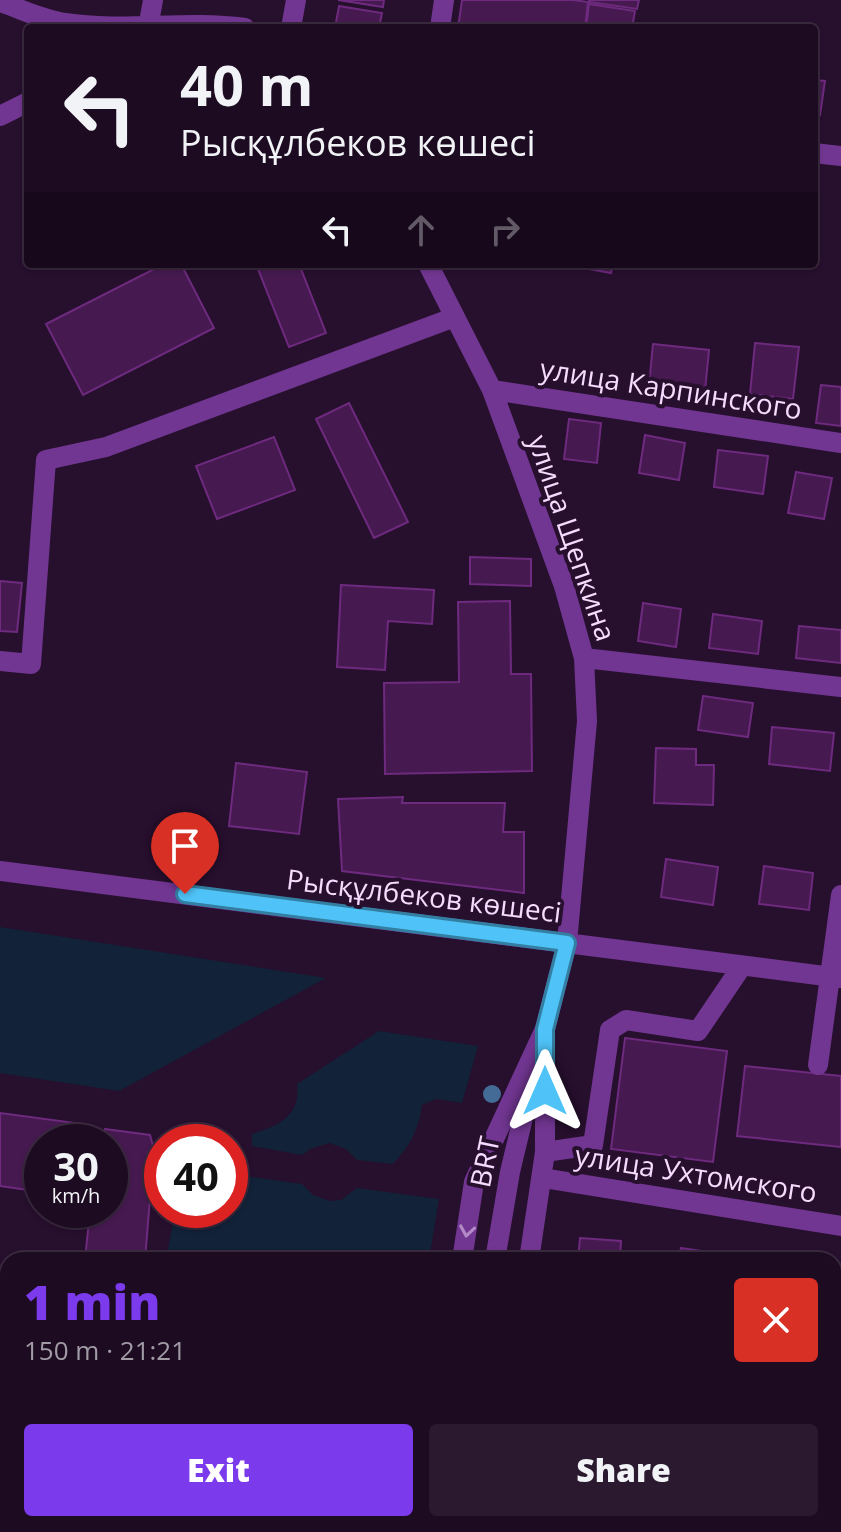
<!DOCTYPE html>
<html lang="en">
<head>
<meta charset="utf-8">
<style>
  :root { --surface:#1d0b22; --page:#2a192f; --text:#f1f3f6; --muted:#a09ba5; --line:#3b2b40; --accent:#7c3aed }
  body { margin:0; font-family:"Open Sans",sans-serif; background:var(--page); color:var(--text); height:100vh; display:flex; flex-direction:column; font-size:30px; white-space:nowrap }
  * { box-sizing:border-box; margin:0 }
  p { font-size:26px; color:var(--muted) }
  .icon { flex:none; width:44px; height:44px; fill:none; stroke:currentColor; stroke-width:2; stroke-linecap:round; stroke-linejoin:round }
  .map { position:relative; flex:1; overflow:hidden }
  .drawer { position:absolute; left:0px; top:1252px; width:842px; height:280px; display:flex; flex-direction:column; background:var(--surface); border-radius:24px 24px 0 0; box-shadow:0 2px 6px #0004,0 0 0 2px var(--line) }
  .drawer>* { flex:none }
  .top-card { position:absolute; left:24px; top:24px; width:794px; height:244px; border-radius:8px; box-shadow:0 2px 6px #0004,0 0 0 2px var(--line); background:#1d0b22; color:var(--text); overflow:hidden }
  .speed { position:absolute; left:24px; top:1124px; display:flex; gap:16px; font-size:40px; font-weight:700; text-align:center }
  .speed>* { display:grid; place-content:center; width:104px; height:104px; border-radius:50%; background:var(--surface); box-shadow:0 2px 6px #0004,0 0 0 2px var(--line); line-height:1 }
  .speed small { font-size:20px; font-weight:400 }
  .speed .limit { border:12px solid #d22; background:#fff; color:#111 }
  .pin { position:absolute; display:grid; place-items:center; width:68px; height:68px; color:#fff; margin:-82px -34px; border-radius:50% 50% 50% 0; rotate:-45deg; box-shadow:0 0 8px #0007 }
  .pin .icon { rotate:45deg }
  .me { position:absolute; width:88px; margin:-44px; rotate:0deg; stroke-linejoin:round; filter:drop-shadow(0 0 6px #0008) }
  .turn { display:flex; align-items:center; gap:28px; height:168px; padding:0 24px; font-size:36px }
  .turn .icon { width:104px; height:104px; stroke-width:2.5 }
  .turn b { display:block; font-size:56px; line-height:68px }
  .lanes { display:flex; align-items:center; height:76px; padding:0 24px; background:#0003; justify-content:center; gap:40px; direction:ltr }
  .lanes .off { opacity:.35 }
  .round { display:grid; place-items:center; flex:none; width:84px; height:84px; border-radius:8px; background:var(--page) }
  .overview { display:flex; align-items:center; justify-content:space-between; height:136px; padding:0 24px }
  h1 { font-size:48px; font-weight:800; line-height:60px; color:var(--accent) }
  .action { display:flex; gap:16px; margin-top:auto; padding:16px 24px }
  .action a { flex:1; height:92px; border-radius:8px; background:var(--accent); color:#fff; font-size:32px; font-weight:800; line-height:92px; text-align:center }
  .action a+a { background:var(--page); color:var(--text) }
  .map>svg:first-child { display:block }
  .green { fill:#122238 }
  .building { fill:#461a50; stroke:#6e2a7e; stroke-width:2 }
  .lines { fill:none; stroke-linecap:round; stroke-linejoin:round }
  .minor { stroke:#713691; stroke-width:20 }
  .tree { fill:#446b96 }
  .oneway { stroke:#b389c8 }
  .route-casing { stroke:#337fa1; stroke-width:20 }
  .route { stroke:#4fc3f7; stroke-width:14 }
  .labels { text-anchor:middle; stroke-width:8; stroke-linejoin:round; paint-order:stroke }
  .street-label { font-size:28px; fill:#f5dcff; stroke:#270f2e }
</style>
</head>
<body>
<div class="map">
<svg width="841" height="1532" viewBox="0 0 841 1532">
  <rect width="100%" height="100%" fill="#270f2e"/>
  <path class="green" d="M0,927L326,978L119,1091L0,1073Z
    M379,1031L478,1046L462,1103L436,1099L422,1105C419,1130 409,1147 393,1164L357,1160L346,1149L329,1143L310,1149L302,1155L252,1146V1134C279,1125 301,1116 297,1084Z
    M231,1174L302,1184L313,1195L330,1201L341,1200L357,1188L439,1199L429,1260H166L175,1210H230Z"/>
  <path class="building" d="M338,0H384L383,7Z
    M462,0H573L588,2L585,28H458Z
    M589,0H639L637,9L589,2Z
    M589,4L635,11L632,28H586Z
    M339,6L382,13L379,28H335Z
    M814,80L825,81L820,115L814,114Z
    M164,264H181L214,328L83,395L46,324Z
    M256,264H299L326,333L289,347Z
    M562,264H613L611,273Z
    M755,343L799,347L793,399L750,394Z
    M653,344L709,350L704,401L648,395Z
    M821,385L841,387V426L816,423Z
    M349,403L408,522L374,538L316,419Z
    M569,419L601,423L597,463L564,459Z
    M645,435L685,443L679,480L639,473Z
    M274,437L295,490L217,519L196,466Z
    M718,450L768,456L763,494L714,487Z
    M796,472L832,478L824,519L788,513Z
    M470,557L531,559V586L470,584Z
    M0,581L22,583L17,632L0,631Z
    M341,585L434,590L432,624L388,621L385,670L337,667Z
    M510,601L511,674H531L532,771L385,774L384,683L459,682L458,602Z
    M643,603L681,609L676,647L638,641Z
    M713,614L762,621L758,654L709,648Z
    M799,626L841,630V663L796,658Z
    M703,696L753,703L748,737L698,730Z
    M772,727L834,733L830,771L769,764Z
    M656,748L696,749V765H714L713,805L654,803Z
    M236,763L307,772L299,834L229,826Z
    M403,797L402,803H505L503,832H524V893L342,871L338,799Z
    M666,859L718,867L713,905L661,897Z
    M764,866L813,873L809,910L759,904Z
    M625,1038L727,1051L713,1162L611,1149Z
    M745,1066L841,1076V1147L737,1136Z
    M0,1113L83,1124L80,1142H42V1192L0,1186Z
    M105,1129L150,1135L162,1179V1191L150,1198L145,1260H85L90,1210H110V1142H103Z
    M580,1238L621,1241L620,1260H578Z
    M681,1248L730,1255L729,1260H679Z
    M11,1524H350L349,1532H12Z
    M639,1524H699L698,1532H638Z
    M722,1524H782L781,1532H721Z"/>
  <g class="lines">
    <path class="minor" d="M0,2C21,9 43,20 65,23C124,32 185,20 245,28
      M148,28L153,0
      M291,28L296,0
      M440,28L444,0
      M0,116L28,102
      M814,153L841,156
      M428,264L492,390L564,586L584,658L587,721L567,943L545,1029L474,1182L462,1260
      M492,390L841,443
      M584,658L841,687
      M0,661L31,664L46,460L106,447L455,317
      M0,871L841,978
      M818,1065L841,895
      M545,1152L593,1145L610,1030L626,1020L698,1031L742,966
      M543,1178L841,1226
      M495,1260L510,1172L533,1076
      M529,1260L545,1152V1037
      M834,1478L841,1479
      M467,1532L469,1524"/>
  </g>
  <circle class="tree" cx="492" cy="1094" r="9"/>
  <defs><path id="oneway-chevron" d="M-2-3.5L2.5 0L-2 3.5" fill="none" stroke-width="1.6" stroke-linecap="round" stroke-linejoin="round" transform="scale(2)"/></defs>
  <use class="oneway" href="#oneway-chevron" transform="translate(467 1231) rotate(99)"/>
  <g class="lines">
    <g class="route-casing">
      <path id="route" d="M185,894L567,943L545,1029V1091"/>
    </g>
    <use href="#route" class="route"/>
  </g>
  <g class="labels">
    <g class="street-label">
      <text transform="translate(671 389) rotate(9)" y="10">улица Карпинского</text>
      <text transform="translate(572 538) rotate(71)" y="10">улица Щепкина</text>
      <text transform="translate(424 896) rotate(7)" y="10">Рысқұлбеков көшесі</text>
      <text transform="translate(485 1162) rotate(-78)" y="10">BRT</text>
      <text transform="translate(696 1174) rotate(9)" y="10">улица Ухтомского</text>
    </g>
  </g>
</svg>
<div class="speed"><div>30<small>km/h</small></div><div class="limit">40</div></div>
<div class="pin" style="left:185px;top:894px;background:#d93025"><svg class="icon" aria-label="arrive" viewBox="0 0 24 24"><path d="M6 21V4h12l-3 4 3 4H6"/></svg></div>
<svg class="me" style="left:545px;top:1091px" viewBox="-20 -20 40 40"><path d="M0-17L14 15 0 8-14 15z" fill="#4fc3f7" stroke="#fff" stroke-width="4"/></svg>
<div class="top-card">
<div class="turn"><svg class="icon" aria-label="left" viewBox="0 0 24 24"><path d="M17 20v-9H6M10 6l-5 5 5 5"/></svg><div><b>40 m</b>Рысқұлбеков көшесі</div></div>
<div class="lanes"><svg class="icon" aria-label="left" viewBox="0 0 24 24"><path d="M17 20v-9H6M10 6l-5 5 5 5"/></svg><svg class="icon off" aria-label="ahead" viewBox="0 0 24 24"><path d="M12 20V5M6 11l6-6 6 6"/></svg><svg class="icon off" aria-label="right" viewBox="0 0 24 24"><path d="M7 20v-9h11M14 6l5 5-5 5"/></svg></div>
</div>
<section class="drawer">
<div class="overview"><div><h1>1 min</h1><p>150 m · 21:21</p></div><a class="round" style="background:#d93025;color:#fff"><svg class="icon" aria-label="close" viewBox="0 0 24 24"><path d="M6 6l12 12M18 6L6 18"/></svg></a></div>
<div class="action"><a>Exit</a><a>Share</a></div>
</section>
</div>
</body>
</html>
